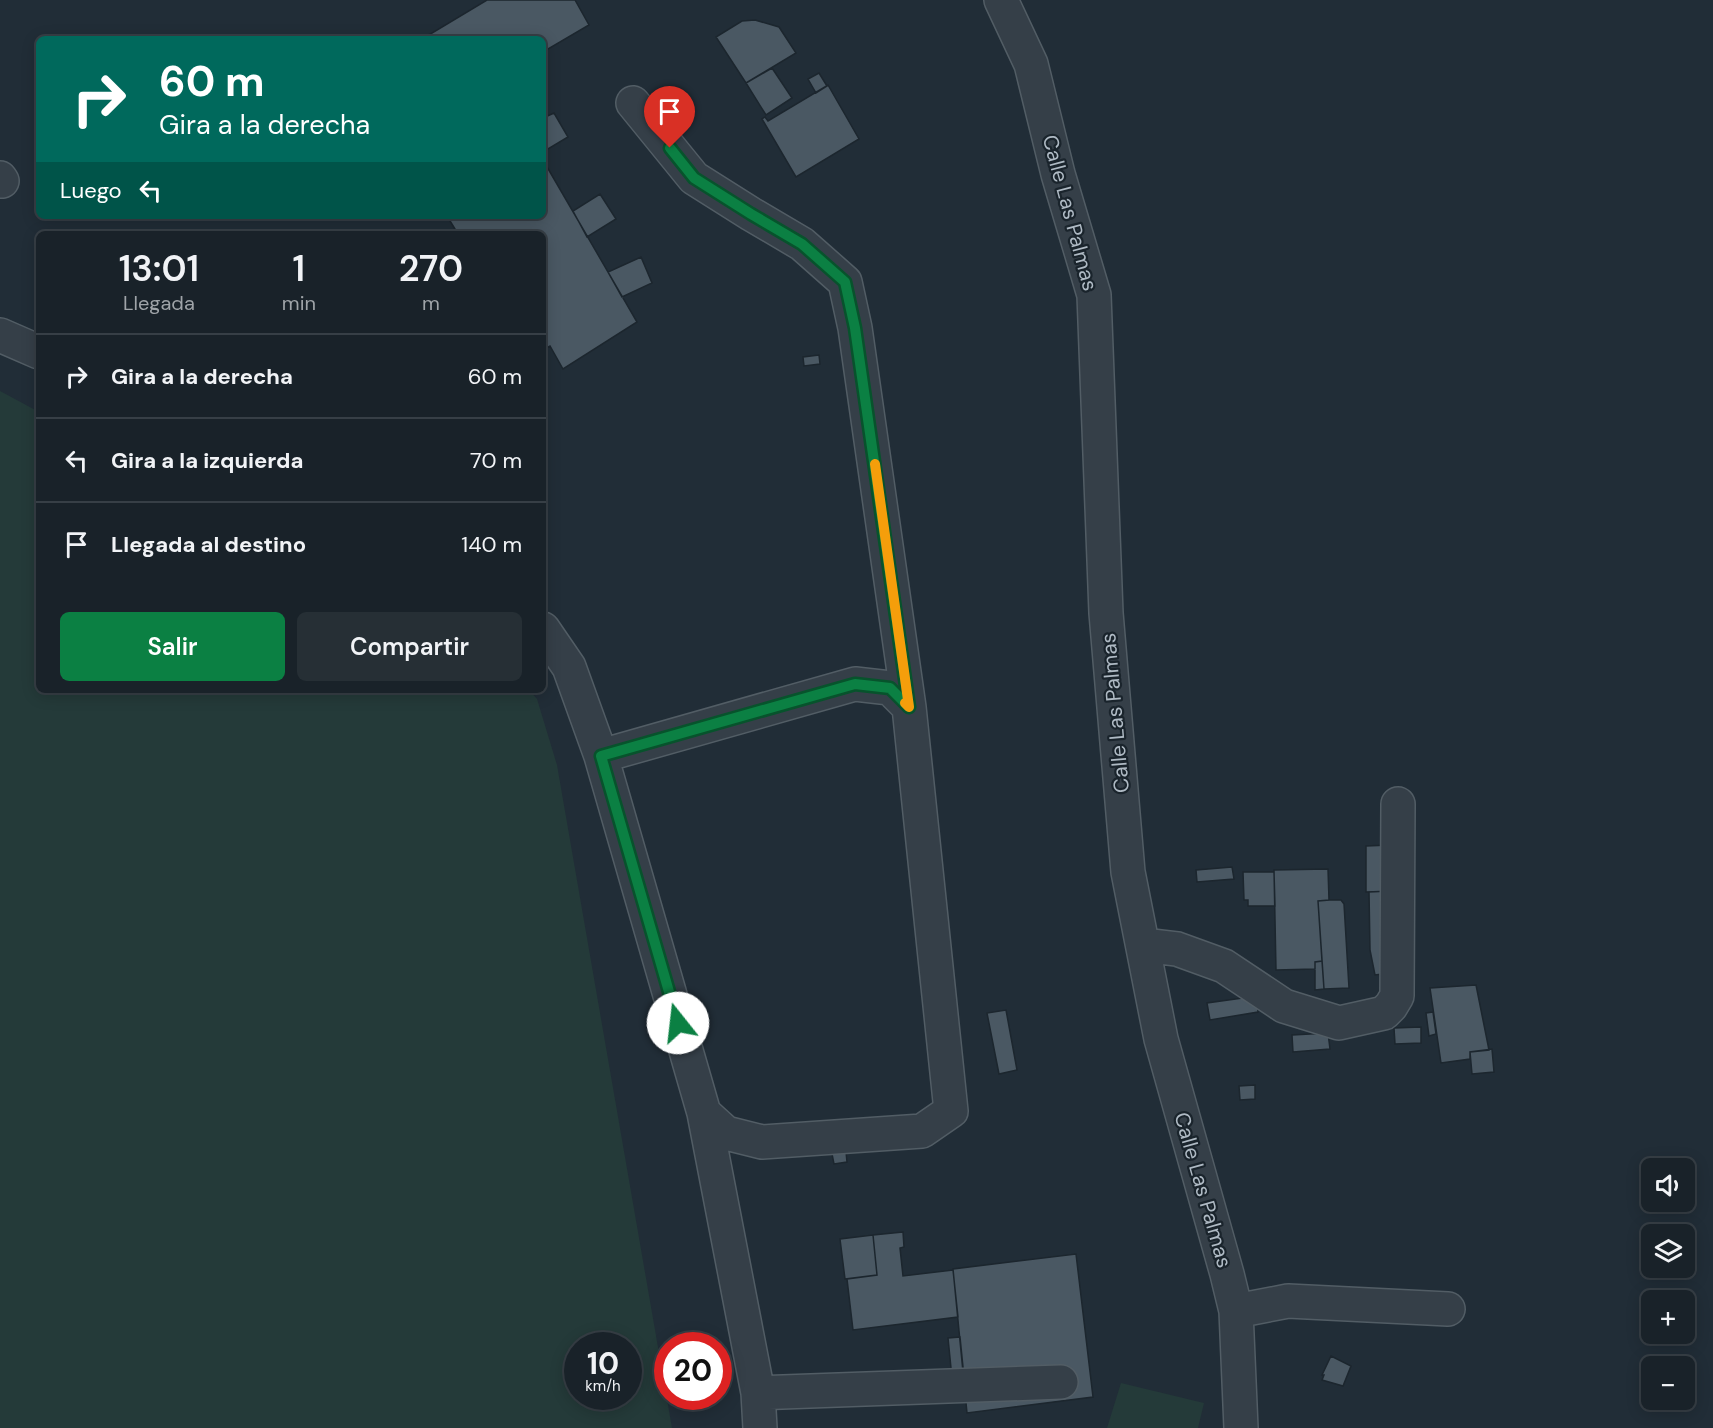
<!DOCTYPE html>
<html lang="es">
<head>
<meta charset="utf-8">
<style>
  :root { --surface:#192229; --page:#262f35; --text:#f1f3f6; --muted:#9fa4a8; --line:#373f46; --accent:#0b8043 }
  body { margin:0; font-family:"DM Sans",sans-serif; background:var(--page); color:var(--text); height:100vh; display:flex; flex-direction:column; font-size:22px; white-space:nowrap }
  * { box-sizing:border-box; margin:0 }
  p { font-size:20px; color:var(--muted) }
  .icon { flex:none; width:33px; height:33px; fill:none; stroke:currentColor; stroke-width:2; stroke-linecap:round; stroke-linejoin:round }
  .map { position:relative; flex:1; overflow:hidden }
  .side { position:absolute; left:36px; top:231px; width:510px; height:462px; display:flex; flex-direction:column; background:var(--surface); border-radius:9px; box-shadow:0 3px 15px #0003,0 0 0 2px var(--line) }
  .side>* { flex:none }
  .hud { position:absolute; left:36px; top:36px; width:510px; height:183px; border-radius:9px; box-shadow:0 3px 15px #0003,0 0 0 2px var(--line); background:#00695c; color:#fff; overflow:hidden }
  .fabs { position:absolute; left:1641px; top:1158px; display:grid; gap:12px }
  .fabs a { display:grid; place-items:center; width:54px; height:54px; border-radius:9px; background:var(--surface); box-shadow:0 3px 15px #0003,0 0 0 2px var(--line); font-size:30px }
  .speed { position:absolute; left:564px; top:1332px; display:flex; gap:12px; font-size:30px; font-weight:700; text-align:center }
  .speed>* { display:grid; place-content:center; width:78px; height:78px; border-radius:50%; background:var(--surface); box-shadow:0 3px 15px #0003,0 0 0 2px var(--line); line-height:1 }
  .speed small { font-size:15px; font-weight:400 }
  .speed .limit { border:9px solid #d22; background:#fff; color:#111 }
  .pin { position:absolute; display:grid; place-items:center; width:51px; height:51px; color:#fff; margin:-62px -26px; border-radius:50% 50% 50% 0; rotate:-45deg; box-shadow:0 0 6px #0007 }
  .pin .icon { rotate:45deg }
  .me { position:absolute; width:66px; margin:-33px; rotate:344deg; stroke-linejoin:round; filter:drop-shadow(0 0 4px #0008) }
  .turn { display:flex; align-items:center; gap:21px; height:126px; padding:0 24px; font-size:27px }
  .turn .icon { width:78px; height:78px; stroke-width:2.5 }
  .turn b { display:block; font-size:42px; line-height:51px }
  .then { display:flex; align-items:center; height:57px; padding:0 24px; background:#0003; gap:12px; font-size:22px }
  .eta { display:flex; justify-content:space-evenly; align-items:center; height:102px; text-align:center }
  .eta b { font-size:36px; font-weight:600; line-height:42px }
  .primary-button { display:flex; gap:12px; margin-top:auto; padding:12px 24px }
  .primary-button a { flex:1; height:69px; border-radius:9px; background:var(--accent); color:#fff; font-size:24px; font-weight:600; line-height:69px; text-align:center }
  .primary-button a+a { background:var(--page); color:var(--text) }
  ul { padding:0; list-style:none }
  li { display:flex; align-items:center; gap:18px; height:84px; padding:0 24px; border-top:2px solid var(--line) }
  li div { flex:1 }
  li b { display:block; font-size:22px }
  li em { font-style:normal }
  .map>svg:first-child { display:block }
  .green { fill:#243a39; fill-rule:evenodd }
  .building { fill:#4a5863; stroke:#1c262e; stroke-width:1.5 }
  .lines { fill:none; stroke-linecap:round; stroke-linejoin:round }
  .minor-casing { stroke:#525d65; stroke-width:36 }
  .minor { stroke:#353f48; stroke-width:33 }
  .route-casing { stroke:#07532c; stroke-width:15 }
  .route { stroke:#0b8043; stroke-width:10 }
  .slow { stroke:#f59e0b; stroke-width:10 }
  .labels { text-anchor:middle; stroke-width:4.5; stroke-linejoin:round; paint-order:stroke }
  .street-label { font-size:21px; fill:#afbac4; stroke:#1a242c }
</style>
</head>
<body>
<div class="map">
<svg width="1713" height="1428" viewBox="0 0 1713 1428">
  <rect width="100%" height="100%" fill="#212d37"/>
  <path class="green" d="M0,391L39,412V690H529L537,699L557,765L672,1428H0ZM578,1346H628V1396H578Z
    M1121,1383L1204,1403L1198,1428H1107Z"/>
  <path class="building" d="M487,0H575L589,25L543,52V39H422Z
    M755,20L779,27L796,53L746,83L716,37L742,21Z
    M772,68L792,98L766,115L746,83Z
    M819,73L827,86L816,93L808,79Z
    M828,85L859,139L796,177L762,119L765,117L768,121Z
    M554,113L568,137L543,152V118Z
    M543,160L637,322L563,369L550,346L543,350V234H493L492,233L490,234H458L447,216H543Z
    M600,194L616,219L587,237L573,211Z
    M641,257L652,283L622,297L608,272Z
    M819,355L820,364L804,366L803,357Z
    M1390,845L1392,891L1366,892V846Z
    M1232,867L1234,879L1197,882L1196,870Z
    M1328,869L1329,900L1318,901L1322,961L1315,962V969L1276,970L1274,870Z
    M1243,872H1274L1275,906H1248V900H1244Z
    M1390,891L1397,972L1375,975L1370,950L1369,892Z
    M1329,900H1341L1344,904L1349,988L1324,989L1318,901Z
    M1322,961L1324,989L1315,990V962Z
    M1476,985L1489,1050L1470,1052V1059L1441,1063L1430,988Z
    M1257,996L1258,1012L1210,1020L1207,1003Z
    M1006,1010L1017,1070L999,1074L987,1013Z
    M1433,1012L1436,1034L1429,1036L1426,1013Z
    M1421,1027V1043L1395,1044L1394,1028Z
    M1328,1033L1330,1049L1293,1052L1292,1035Z
    M1492,1049L1494,1072L1472,1074L1470,1052Z
    M1255,1085V1099L1240,1100L1239,1086Z
    M846,1152L847,1162L834,1164L832,1154Z
    M903,1232L904,1247L900,1248L903,1276L953,1270L958,1317L853,1330L847,1279L877,1275L873,1235Z
    M873,1235L877,1275L845,1279L840,1239Z
    M1076,1254L1093,1397L967,1413L953,1269Z
    M960,1337L966,1397L954,1398L948,1338Z
    M1331,1356L1351,1366L1343,1386L1322,1380L1324,1375H1322Z"/>
  <g class="lines">
    <g class="minor-casing">
      <path id="minor" d="M1001,0L1031,64L1058,174L1094,295L1106,613L1128,872L1161,1039L1227,1274L1236,1311L1241,1428
        M633,103L694,178L751,214L802,244L845,282L855,328L909,707
        M0,178L2,181
        M0,335L39,352
        M543,629L569,667L601,756L704,1113L726,1133L762,1142L922,1131L951,1111L909,707L890,688L855,684L601,756
        M1143,945L1177,949L1224,966L1284,1006L1339,1023L1384,1013L1391,1006L1397,996L1398,804
        M704,1113L758,1393L1061,1382
        M1236,1311L1288,1301L1448,1309
        M758,1393L760,1428"/>
    </g>
    <use href="#minor" class="minor"/>
  </g>
  <g class="lines">
    <g class="route-casing">
      <path id="route" d="M670,148L694,178L751,214L802,244L845,282L855,328L909,707L890,688L855,684L601,756L678,1023"/>
    </g>
    <use href="#route" class="route"/>
    <path class="slow" d="M875,464L909,707L905,703"/>
  </g>
  <g class="labels">
    <g class="street-label">
      <text transform="translate(1070 213) rotate(75)" y="7">Calle Las Palmas</text>
      <text transform="translate(1115 713) rotate(-95)" y="7">Calle Las Palmas</text>
      <text transform="translate(1203 1190) rotate(74)" y="7">Calle Las Palmas</text>
    </g>
  </g>
</svg>
<div class="fabs">
<a><svg class="icon" aria-label="sound" viewBox="0 0 24 24"><path d="M4 9h4l5-4v14l-5-4H4zM17 9q2 3 0 6"/></svg></a>
<a><svg class="icon" aria-label="layers" viewBox="0 0 24 24"><path d="M12 4l9 5-9 5-9-5zM3 14l9 5 9-5"/></svg></a>
<a>+</a>
<a>−</a>
</div>
<div class="speed"><div>10<small>km/h</small></div><div class="limit">20</div></div>
<div class="pin" style="left:670px;top:148px;background:#d93025"><svg class="icon" aria-label="arrive" viewBox="0 0 24 24"><path d="M6 21V4h12l-3 4 3 4H6"/></svg></div>
<svg class="me" style="left:678px;top:1023px" viewBox="-20 -20 40 40"><circle r="19" fill="#fff"/><path d="M0-13L10 11 0 6-10 11z" fill="#0b8043"/></svg>
<div class="hud">
<div class="turn"><svg class="icon" aria-label="right" viewBox="0 0 24 24"><path d="M7 20v-9h11M14 6l5 5-5 5"/></svg><div><b>60 m</b>Gira a la derecha</div></div>
<div class="then">Luego<svg class="icon" aria-label="left" viewBox="0 0 24 24"><path d="M17 20v-9H6M10 6l-5 5 5 5"/></svg></div>
</div>
<section class="side">
<div class="eta">
<div><b>13:01</b><p>Llegada</p></div>
<div><b>1</b><p>min</p></div>
<div><b>270</b><p>m</p></div>
</div>
<ul>
<li><svg class="icon" aria-label="right" viewBox="0 0 24 24"><path d="M7 20v-9h11M14 6l5 5-5 5"/></svg><div><b>Gira a la derecha</b></div><em>60 m</em></li>
<li><svg class="icon" aria-label="left" viewBox="0 0 24 24"><path d="M17 20v-9H6M10 6l-5 5 5 5"/></svg><div><b>Gira a la izquierda</b></div><em>70 m</em></li>
<li><svg class="icon" aria-label="arrive" viewBox="0 0 24 24"><path d="M6 21V4h12l-3 4 3 4H6"/></svg><div><b>Llegada al destino</b></div><em>140 m</em></li>
</ul>
<div class="primary-button"><a>Salir</a><a>Compartir</a></div>
</section>
</div>
</body>
</html>
